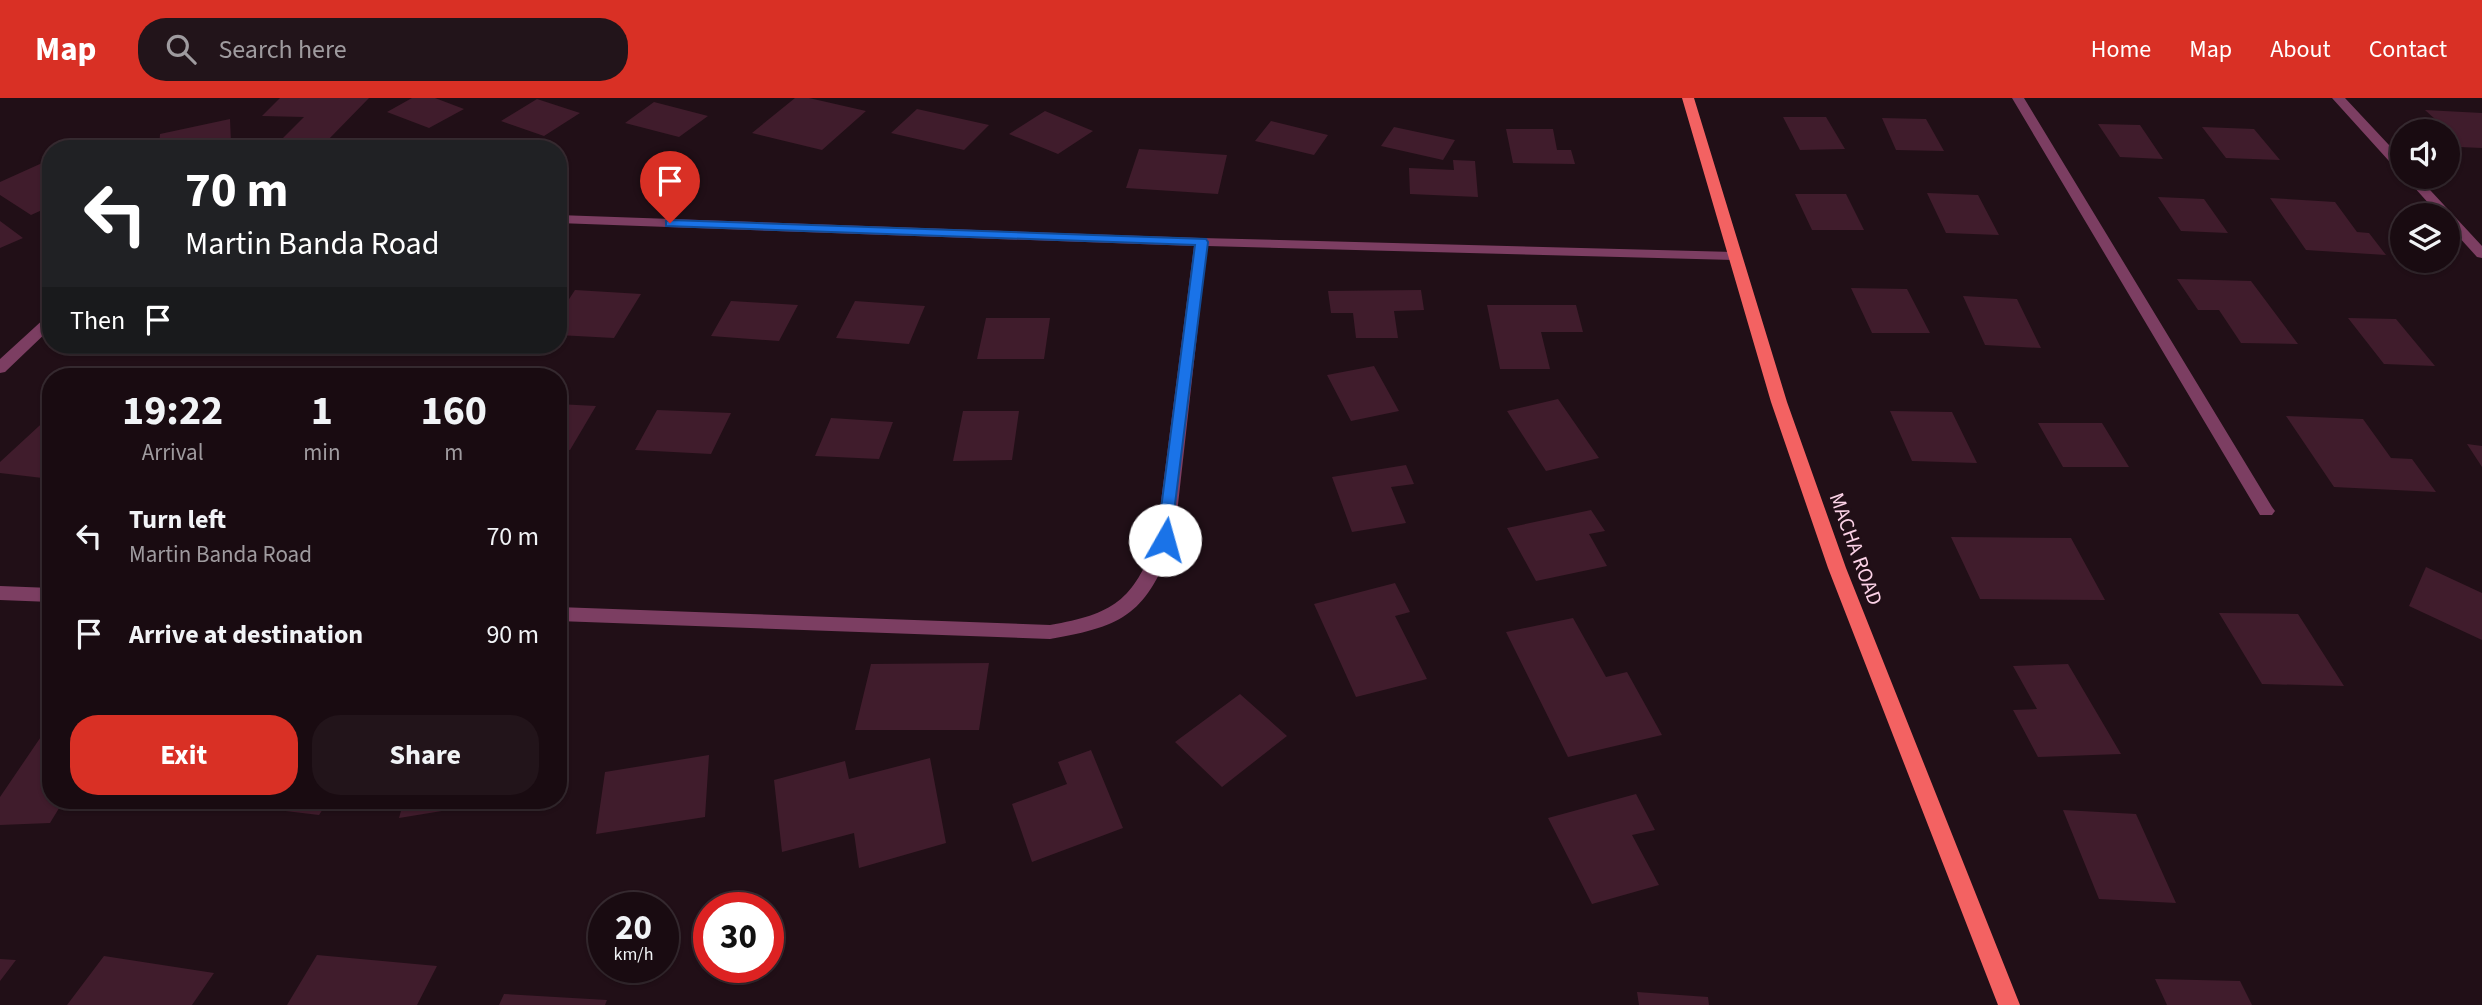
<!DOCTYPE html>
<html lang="en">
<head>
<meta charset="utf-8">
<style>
  :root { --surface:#190b11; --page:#22141a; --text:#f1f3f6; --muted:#9f9b9f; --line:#372b31; --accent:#d93025 }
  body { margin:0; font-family:"Source Sans 3",sans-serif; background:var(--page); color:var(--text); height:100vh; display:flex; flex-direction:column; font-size:26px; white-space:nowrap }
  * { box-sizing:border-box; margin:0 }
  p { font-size:23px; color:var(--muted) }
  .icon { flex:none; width:38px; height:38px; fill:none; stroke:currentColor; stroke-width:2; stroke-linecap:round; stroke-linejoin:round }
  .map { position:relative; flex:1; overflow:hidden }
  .sheet { position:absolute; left:42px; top:270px; width:525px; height:441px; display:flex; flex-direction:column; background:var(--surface); border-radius:28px; box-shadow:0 2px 5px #0004,0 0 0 2px var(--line) }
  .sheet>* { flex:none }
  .guide { position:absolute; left:42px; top:42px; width:525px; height:214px; border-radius:28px; box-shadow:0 2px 5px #0004,0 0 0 2px var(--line); background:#202124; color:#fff; overflow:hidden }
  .fabs { position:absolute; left:2390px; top:21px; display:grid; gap:14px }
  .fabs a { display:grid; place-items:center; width:70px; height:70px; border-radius:50%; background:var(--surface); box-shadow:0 2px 5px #0004,0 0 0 2px var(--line); font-size:35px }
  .speed { position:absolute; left:588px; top:794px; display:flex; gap:14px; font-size:35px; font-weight:700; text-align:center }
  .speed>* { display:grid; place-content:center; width:91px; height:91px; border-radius:50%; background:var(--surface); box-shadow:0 2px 5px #0004,0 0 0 2px var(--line); line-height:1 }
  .speed small { font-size:18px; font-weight:400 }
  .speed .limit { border:10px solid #d22; background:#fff; color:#111 }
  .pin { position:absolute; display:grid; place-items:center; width:60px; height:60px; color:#fff; margin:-72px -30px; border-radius:50% 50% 50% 0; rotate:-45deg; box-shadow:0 0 7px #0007 }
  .pin .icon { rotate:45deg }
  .me { position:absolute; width:77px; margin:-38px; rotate:7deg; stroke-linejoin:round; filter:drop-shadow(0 0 5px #0008) }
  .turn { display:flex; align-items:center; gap:24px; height:147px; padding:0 28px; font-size:32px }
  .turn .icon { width:91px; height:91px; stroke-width:2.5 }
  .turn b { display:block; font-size:49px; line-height:60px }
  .then { display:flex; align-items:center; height:66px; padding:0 28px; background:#0003; gap:14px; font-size:26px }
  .eta { display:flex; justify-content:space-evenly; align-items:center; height:119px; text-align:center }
  .eta b { font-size:42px; font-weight:700; line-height:49px }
  .button { display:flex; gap:14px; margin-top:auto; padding:14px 28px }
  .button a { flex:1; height:80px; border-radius:28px; background:var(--accent); color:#fff; font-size:28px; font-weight:700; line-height:80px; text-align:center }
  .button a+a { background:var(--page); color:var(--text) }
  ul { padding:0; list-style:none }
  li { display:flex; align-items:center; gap:21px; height:98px; padding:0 28px }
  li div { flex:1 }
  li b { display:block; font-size:26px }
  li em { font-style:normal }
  header { display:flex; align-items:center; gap:42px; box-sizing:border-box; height:98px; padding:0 35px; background:var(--accent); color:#fff }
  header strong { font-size:33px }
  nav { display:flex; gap:38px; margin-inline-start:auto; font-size:24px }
  .search { width:490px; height:63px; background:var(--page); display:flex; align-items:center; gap:18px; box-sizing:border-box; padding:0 24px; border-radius:28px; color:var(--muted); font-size:26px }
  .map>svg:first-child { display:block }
  .building { fill:#401c2c }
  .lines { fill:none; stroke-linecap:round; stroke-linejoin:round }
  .minor { fill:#7c3e62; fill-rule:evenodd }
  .major { fill:#f36262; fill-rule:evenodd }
  .route { fill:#1a73e8; stroke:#114b97; stroke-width:2 }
  .labels { text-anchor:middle; stroke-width:5; stroke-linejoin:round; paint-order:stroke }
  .street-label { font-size:21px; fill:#fcd2e7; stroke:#210f17 }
</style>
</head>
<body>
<header>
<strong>Map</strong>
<div class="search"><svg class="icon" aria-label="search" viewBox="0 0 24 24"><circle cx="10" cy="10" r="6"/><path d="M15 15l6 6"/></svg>Search here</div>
<nav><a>Home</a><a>Map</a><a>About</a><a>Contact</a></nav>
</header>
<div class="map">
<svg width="2482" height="907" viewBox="0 0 2482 907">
  <rect width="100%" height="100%" fill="#210f17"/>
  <path class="building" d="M280,0H369L328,42L282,41L304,19L262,18Z
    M412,0H435L464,11L429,30L387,14Z
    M795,0H809L866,13L822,52L752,35Z
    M537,1L580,15L544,38L501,23Z
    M654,4L708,18L679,39L625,25Z
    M917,11L989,27L964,52L891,35Z
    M2425,12L2482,15V50L2460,49L2448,33Z
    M1045,13L1093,33L1058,56L1009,36Z
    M1783,19H1826L1845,51L1800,52Z
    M1882,20L1926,21L1944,53L1896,52Z
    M230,21L231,45L204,51H159L160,36Z
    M1271,23L1328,37L1314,57L1255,43Z
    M2098,26L2140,27L2163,61L2120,59Z
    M1394,29L1455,42L1443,62L1381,48Z
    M2202,29L2254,31L2280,62L2226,60Z
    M1506,31H1553L1557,52H1571L1575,66L1513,65Z
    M1139,51L1227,57L1218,96L1126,90Z
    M51,61V108L31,117L0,97V84Z
    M1453,62L1475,63L1478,99L1410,96L1409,70L1454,72Z
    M1927,95L1978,97L1999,137L1946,135Z
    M1795,96H1846L1864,132H1812Z
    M2158,99L2204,101L2228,135L2181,133Z
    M2270,100L2335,104L2357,134L2369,135L2386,157L2306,152Z
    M0,123L23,140L0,150Z
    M2177,181L2251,183L2298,246L2241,245L2219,212H2198Z
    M1851,190L1907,191L1930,235H1872Z
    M575,192L641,196L614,240L558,237V218Z
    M1421,192L1424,212L1394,213L1398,240H1356L1353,215H1331L1328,193Z
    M1963,198L2017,201L2041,250L1985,247Z
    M731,203L798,207L779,243L711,238Z
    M855,203L925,208L909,246L836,240Z
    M1487,207H1576L1583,234H1541L1550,271H1500Z
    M986,220H1050L1044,261H977Z
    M2348,220L2396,221L2435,268L2384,266Z
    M1374,268L1399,313L1351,323L1327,277Z
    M1558,301L1599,360L1546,373L1507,313Z
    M558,306L596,308L570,352L558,351Z
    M657,312L731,315L711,356L635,352Z
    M963,313H1019L1012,362L953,363Z
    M1890,313L1952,314L1977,365L1912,363Z
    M51,317V381L0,375V364Z
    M2286,318L2363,321L2391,360L2412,361L2436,394L2334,389Z
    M831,320L893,324L879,361L815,358Z
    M2038,325H2102L2129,369H2063Z
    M2467,346L2482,348V369Z
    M1406,367L1414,386L1391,389L1406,425L1352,434L1332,379Z
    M1591,412L1605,433L1589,436L1607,468L1536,483L1507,430Z
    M1951,439L2071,440L2105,502L1980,501Z
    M2426,469L2482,495V542L2409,508Z
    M1395,485L1410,514L1395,518L1427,581L1356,599L1314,506Z
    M2219,515L2298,516L2344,588L2262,586Z
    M1573,520L1606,579L1627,574L1662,637L1568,659L1506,534Z
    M989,565L979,632H855L871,566Z
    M2068,566L2121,656L2038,659L2013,612L2037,611L2013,568Z
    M1240,596L1287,638L1222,689L1175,644Z
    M51,624V702H64L50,725L0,727V699Z
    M1091,652L1123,730L1032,764L1012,706L1067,686L1058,664Z
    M709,657L705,719L596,736L605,674Z
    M930,660L946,745L859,770L854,735L782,754L774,682L845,663L849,681Z
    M1636,696L1655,732L1632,737L1659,787L1592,806L1548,720Z
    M193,702H329L319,717Z
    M404,702H503V703L399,720Z
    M2063,712L2136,716L2176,805L2099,801Z
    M317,857L437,868L417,907H287Z
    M104,858L214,875L192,907H67Z
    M0,861L16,862L0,883Z
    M2155,881L2240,883L2252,907H2167Z
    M1637,894L1708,899L1709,907H1639Z
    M504,896L607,902L605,907H499Z"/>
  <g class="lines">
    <path class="minor" d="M2012,0H2024L2272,409L2275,413L2272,417H2260Z
      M2332,0H2345L2403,62V74L2398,73Z
      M2405,79H2418L2482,148V160L2477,159L2448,127V117H2439Z
      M558,117L1201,140L1734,154L1741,158L1734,162L1207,148L1174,442C1146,515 1126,528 1050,541L558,523V509L1050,527C1113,516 1133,503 1156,442L1194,148L558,125Z
      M51,217V230L5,274L0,275V261L46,219Z
      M0,488L51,490V504L0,502Z"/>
    <path class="major" d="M1682,0H1694L1787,304L1846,470L2020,907H1998L1828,470L1771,304Z"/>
  </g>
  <path class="route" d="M670,122L1206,141L1208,144L1170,446L1165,448L1157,442L1195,147L666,128V123Z"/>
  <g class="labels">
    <g class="street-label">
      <text transform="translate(1856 451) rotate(70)" y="7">MACHA ROAD</text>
    </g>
  </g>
</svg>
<div class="fabs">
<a><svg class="icon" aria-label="sound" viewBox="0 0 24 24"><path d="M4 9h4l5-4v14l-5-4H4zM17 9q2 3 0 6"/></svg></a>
<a><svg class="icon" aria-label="layers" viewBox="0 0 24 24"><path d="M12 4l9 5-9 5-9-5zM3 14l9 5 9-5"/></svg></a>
</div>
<div class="speed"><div>20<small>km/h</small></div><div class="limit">30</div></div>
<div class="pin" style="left:670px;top:125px;background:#d93025"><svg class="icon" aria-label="arrive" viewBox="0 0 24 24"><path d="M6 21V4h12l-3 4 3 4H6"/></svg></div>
<svg class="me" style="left:1165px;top:442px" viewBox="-20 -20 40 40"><circle r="19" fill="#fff"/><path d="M0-13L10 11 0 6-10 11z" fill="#1a73e8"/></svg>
<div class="guide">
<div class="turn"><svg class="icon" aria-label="left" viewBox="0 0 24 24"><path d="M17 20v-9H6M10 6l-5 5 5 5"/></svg><div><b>70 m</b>Martin Banda Road</div></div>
<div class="then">Then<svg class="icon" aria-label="arrive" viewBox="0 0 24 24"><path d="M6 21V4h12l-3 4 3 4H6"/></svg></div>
</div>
<section class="sheet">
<div class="eta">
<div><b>19:22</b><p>Arrival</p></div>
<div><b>1</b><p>min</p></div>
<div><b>160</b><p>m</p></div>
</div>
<ul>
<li><svg class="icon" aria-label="left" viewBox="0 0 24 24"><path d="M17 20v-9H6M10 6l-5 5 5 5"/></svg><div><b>Turn left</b><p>Martin Banda Road</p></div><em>70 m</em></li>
<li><svg class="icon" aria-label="arrive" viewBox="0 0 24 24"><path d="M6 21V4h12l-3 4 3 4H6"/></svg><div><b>Arrive at destination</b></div><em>90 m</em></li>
</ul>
<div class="button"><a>Exit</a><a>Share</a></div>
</section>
</div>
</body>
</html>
